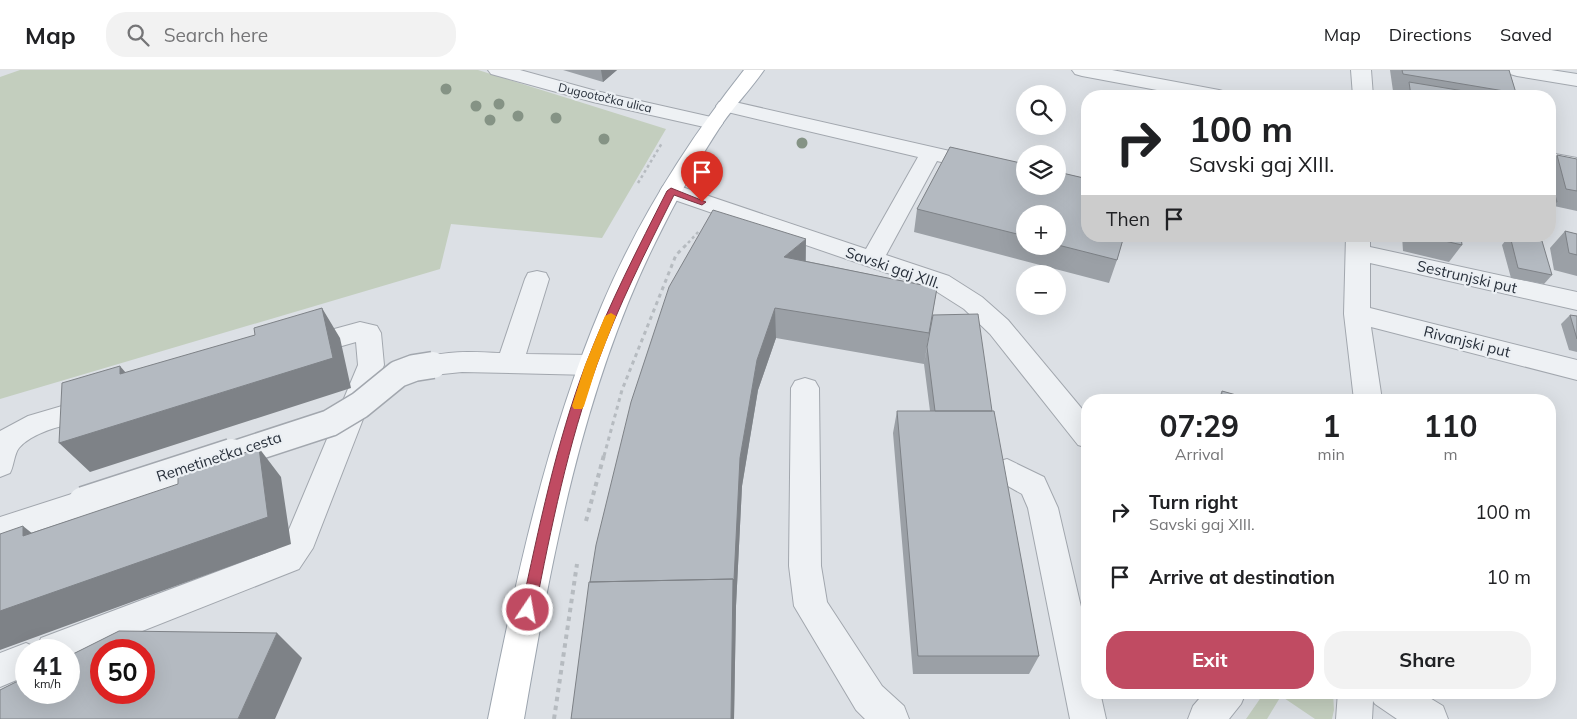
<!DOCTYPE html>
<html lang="en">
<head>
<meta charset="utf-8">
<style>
  :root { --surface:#fff; --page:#f2f2f2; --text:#202124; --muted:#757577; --line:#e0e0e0; --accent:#c04b62 }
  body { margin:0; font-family:Mulish,sans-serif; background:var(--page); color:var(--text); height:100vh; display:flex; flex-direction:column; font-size:19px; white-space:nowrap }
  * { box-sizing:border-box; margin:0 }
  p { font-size:16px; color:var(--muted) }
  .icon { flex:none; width:28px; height:28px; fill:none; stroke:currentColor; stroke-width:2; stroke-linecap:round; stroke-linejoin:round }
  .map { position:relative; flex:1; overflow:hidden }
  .panel { position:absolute; left:1081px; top:324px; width:475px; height:305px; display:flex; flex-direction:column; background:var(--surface); border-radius:20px; box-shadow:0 5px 20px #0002 }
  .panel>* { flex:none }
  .guide { position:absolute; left:1081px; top:20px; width:475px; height:152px; border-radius:20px; box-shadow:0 5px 20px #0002; background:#fff; color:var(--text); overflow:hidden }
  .controls { position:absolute; left:1016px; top:15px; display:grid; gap:10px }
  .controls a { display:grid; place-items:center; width:50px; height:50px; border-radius:50%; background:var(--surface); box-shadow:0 5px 20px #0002; font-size:25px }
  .speed { position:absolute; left:15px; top:569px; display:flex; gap:10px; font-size:25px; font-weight:700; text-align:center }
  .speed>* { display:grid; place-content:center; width:65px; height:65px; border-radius:50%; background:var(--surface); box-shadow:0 5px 20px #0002; line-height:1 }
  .speed small { font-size:12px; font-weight:400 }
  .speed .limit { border:8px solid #d22; background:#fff; color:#111 }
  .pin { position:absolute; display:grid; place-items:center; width:42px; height:42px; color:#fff; margin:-51px -21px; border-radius:50% 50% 50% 0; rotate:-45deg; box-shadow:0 0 5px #0007 }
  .pin .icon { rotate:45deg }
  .me { position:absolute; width:55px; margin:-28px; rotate:12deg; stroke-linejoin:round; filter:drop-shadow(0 0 4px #0008) }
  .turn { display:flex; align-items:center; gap:18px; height:105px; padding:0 25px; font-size:22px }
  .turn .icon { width:65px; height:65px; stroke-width:2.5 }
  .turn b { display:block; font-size:35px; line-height:42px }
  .then { display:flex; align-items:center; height:48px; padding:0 25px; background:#0003; gap:10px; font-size:19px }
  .eta { display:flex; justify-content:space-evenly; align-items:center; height:85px; text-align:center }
  .eta b { font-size:30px; font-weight:700; line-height:35px }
  .cta { display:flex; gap:10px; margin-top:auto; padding:10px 25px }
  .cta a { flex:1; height:58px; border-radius:20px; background:var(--accent); color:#fff; font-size:20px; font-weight:700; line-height:58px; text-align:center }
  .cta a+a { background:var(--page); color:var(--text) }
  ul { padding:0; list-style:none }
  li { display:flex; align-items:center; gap:15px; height:65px; padding:0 25px }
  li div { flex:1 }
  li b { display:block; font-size:19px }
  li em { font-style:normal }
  header { display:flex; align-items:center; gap:30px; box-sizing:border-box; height:70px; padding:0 25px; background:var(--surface); border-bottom:1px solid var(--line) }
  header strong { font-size:24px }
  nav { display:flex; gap:28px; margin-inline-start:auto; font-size:18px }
  .search { width:350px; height:45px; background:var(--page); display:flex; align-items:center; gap:12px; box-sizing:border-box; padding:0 18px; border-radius:20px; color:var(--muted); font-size:19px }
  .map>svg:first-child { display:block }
  .green { fill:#c3cebe }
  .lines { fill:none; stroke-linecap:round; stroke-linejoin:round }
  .minor-casing { stroke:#a2a7ae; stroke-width:2 }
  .major-casing { stroke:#9da5af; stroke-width:2 }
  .path-far2 { stroke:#b6bbc0; stroke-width:2.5; stroke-dasharray:3 3; stroke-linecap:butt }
  .path-far1 { stroke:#b6bbc0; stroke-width:3; stroke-dasharray:4 4; stroke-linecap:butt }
  .path { stroke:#b6bbc0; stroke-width:4; stroke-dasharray:4.5 4.5; stroke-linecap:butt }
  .minor { fill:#eef1f4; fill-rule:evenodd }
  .major { fill:#fff; fill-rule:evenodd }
  .minor-bridge-far1-casing { stroke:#a2a7ae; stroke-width:29; stroke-linecap:butt }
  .minor-bridge-casing { stroke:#a2a7ae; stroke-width:35; stroke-linecap:butt }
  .minor-bridge-far1 { stroke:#eef1f4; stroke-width:26 }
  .minor-bridge { stroke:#eef1f4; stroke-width:32 }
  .tree { fill:#859385 }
  .wall { fill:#9ba0a6; fill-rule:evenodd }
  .shaded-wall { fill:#7e8287 }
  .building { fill:#b4bac1; stroke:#7e8287; fill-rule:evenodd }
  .route { fill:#c04b62; stroke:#7d3140 }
  .slow { fill:#f59e0b }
  .labels { text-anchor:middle; stroke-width:4.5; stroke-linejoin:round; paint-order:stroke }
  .far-street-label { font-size:12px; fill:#272f3a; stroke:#ebeff3 }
  .street-label { font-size:15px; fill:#272f3a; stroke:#ebeff3 }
</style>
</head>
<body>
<header>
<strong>Map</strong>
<div class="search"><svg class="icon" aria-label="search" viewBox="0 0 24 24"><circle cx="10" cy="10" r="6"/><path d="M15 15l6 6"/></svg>Search here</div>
<nav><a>Map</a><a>Directions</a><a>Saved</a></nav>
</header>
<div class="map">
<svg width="1577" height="649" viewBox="0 0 1577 649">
  <rect width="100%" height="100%" fill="#dce0e5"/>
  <path class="green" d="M20,0H478L666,59L602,168L451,154L440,199L0,329V7Z
    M1264,623H1333L1334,640L1332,649H1315L1281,626L1267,649H1246Z"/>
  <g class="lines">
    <g class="minor-casing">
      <path id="minor" d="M488,0H520L596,21L720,49L723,53L720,57L713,59L593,32L491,4Z
        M1072,0H1112L1219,20L1226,22L1229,26H1189L1082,6L1075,4Z
        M1351,0H1371L1373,26H1353Z
        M1507,0H1551L1577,4V16L1517,6L1510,4Z
        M726,30L1025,98V112L937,91L886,185L949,206L982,227L1008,250L1088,346V378L1078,375L990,264L964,239L931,218L663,126L660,121L663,116L671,114L679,116L866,179L918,87L719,40L716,36L719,32Z
        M1550,83L1577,88V100L1550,95Z
        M1346,166H1370V177L1577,222V240L1370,193V238L1577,290V310L1371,257L1382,330H1354L1344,244Z
        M537,201L546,203L549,209L526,284L591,285L600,288L604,295L600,302L591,305L462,302L433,305L424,302L420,295L424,288C448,280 475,282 500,283L525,209L528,203Z
        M360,252L377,256L381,263L384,295L313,478L299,499L69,590V580H26V606L0,617V583L26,573L37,578L41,568L277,479L285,469L358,295L356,272L303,287L294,284L290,277L294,270Z
        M805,308L815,311L819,318L821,496L827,532L882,616L904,636L909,649H865L856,640L794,536L789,496L791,318L795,311Z
        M96,326L106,329L110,337L106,345C82,352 35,358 19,378C14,384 14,396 10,403L0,407V361L28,346Z
        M1007,389L1044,407L1058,438L1088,567V622H1100L1106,649H1070L1028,438L1022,424L997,410L992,401L997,392Z
        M84,420L95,424L99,433L95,442L0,473V447Z
        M1205,622H1246L1241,634L1229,649H1188L1193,636Z
        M1338,622H1420L1443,636L1448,649H1397L1375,634L1373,631L1372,649H1336Z"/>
    </g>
    <g class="major-casing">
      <path id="major" d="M744,0H764C751,19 735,35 722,54C697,92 675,132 655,173C582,321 552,487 524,649H488C516,509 546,367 602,235C638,150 687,72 744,0Z"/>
    </g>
    <path class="path-far2" d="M638,113L662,73
      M688,173L700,160"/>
    <path class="path-far1" d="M604,386L622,320L676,185L689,172"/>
    <path class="path" d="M586,451L604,385
      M554,649L577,494"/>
    <use href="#minor" class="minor"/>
    <use href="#major" class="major"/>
    <g class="minor-bridge-far1-casing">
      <path id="minor-bridge-far1" d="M229,386L330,353L360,335L398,304L414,298L433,295"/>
    </g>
    <g class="minor-bridge-casing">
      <path id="minor-bridge" d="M84,433L232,385"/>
    </g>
    <use href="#minor-bridge-far1" class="minor-bridge-far1"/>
    <use href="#minor-bridge" class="minor-bridge"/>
  </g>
  <g class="tree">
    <circle cx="446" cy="19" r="5.5"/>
    <circle cx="499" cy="34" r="5.5"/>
    <circle cx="476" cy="36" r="5.5"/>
    <circle cx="518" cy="46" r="5.5"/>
    <circle cx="556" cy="48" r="5.5"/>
    <circle cx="490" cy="50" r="5.5"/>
    <circle cx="604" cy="69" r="5.5"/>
    <circle cx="802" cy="73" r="5.5"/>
  </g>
  <path class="wall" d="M563,0H617L603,12Z
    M1390,0H1509L1516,23L1514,26H1401L1403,22L1393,21Z
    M950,77L1025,94V116H1058V102L1088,109V166H1124L1117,190L1109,213L914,162L917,139ZM1025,144H1058V176H1025Z
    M1557,85L1577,89V141L1554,136L1550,140V94Z
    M1565,161L1577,164V206L1554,200L1550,178Z
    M1326,166H1337L1336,169Z
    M1402,166H1461L1462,175L1449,192L1403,181Z
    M1509,166H1512L1552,205L1544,214L1511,208L1502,175Z
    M806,169V191L937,218L924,294L776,268L758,320L742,416L736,536L734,649H571L590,512Z
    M933,245L992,341L1039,586L1029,604H913L893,363L897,341H930L924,294Z
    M1570,245L1577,246V282L1569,280L1561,254Z
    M1222,321L1254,330H1217Z"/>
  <path class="shaded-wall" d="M601,0H617L603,12Z
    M806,169L805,200L784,187Z
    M322,238L340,268L351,318L90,402L59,373Z
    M775,238L776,268L758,320L742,416L736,536L734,649H731L733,509L740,388L757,290Z
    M120,296L146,326L120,304Z
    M259,378L281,407L291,474L0,580V541Z
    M23,456L58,484L23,466Z
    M277,563L302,588L275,649H238Z"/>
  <path class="building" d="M1402,0H1509L1516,23L1403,4Z
    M1409,12L1476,23L1477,26H1411Z
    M1233,24L1245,26H1233Z
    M950,77L1025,94V116H1058V102L1088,109V166H1124L1117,190L1058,175V144H1025V166L917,139Z
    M1557,85L1577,89V121L1566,119Z
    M1550,107L1557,132L1550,131Z
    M713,140L806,169L784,187L937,218L929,263L775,238L757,290L740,388L734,510L733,509L590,512L596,475L631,332L669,217Z
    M1565,161L1577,164V185L1569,183Z
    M1423,166H1461L1462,175Z
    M1510,166L1542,171L1552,205L1518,198Z
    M322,238L333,288L59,373L62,313L120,296V304L255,265L254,258Z
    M978,244L992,341H935L927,277L933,245Z
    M1570,245L1577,246V269Z
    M1222,321L1254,330H1221Z
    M897,341H994L1039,586H918Z
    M259,378L268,447L0,541V464L23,456V466L178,414V405Z
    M733,509L731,649H571L589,512Z
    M119,561L277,563L238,649H0V620L26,607V622H69V586ZM101,580H144V622H101Z"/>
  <path class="route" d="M671,118L706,132L702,135L674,125C646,181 618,236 597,294C568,374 551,458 535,540L533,545L528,547L523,545L521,540C539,458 556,373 586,294C609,234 638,178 667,121Z"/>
  <path class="slow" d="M611,243L616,246L597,295L584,336L582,339H574L572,336L585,295L605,246Z"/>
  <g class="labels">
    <g class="far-street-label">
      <text transform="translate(605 28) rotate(13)" y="4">Dugootočka ulica</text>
    </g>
    <g class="street-label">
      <text transform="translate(893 198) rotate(19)" y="5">Savski gaj XIII.</text>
      <text transform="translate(1467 207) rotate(13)" y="5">Sestrunjski put</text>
      <text transform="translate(1467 272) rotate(14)" y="5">Rivanjski put</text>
      <text transform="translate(219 387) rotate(-18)" y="5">Remetinečka cesta</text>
    </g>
  </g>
</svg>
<div class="controls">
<a><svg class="icon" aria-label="search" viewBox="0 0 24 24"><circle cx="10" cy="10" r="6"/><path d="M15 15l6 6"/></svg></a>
<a><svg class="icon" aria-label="layers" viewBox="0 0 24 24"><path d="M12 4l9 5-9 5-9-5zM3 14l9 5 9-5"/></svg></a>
<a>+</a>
<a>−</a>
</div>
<div class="speed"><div>41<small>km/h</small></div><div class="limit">50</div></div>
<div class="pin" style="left:702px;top:132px;background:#d93025"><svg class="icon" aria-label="arrive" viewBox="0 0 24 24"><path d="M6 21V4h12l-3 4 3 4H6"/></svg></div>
<svg class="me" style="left:528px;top:540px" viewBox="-20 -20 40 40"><circle r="17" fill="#c04b62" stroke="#fff" stroke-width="3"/><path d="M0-11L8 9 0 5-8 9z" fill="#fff"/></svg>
<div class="guide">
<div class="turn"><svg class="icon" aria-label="right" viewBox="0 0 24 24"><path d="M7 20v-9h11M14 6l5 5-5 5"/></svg><div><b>100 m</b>Savski gaj XIII.</div></div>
<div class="then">Then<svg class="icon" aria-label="arrive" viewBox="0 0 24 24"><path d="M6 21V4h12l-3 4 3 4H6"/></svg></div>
</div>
<section class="panel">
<div class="eta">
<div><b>07:29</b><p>Arrival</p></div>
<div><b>1</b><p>min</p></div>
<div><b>110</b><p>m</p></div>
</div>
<ul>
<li><svg class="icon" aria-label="right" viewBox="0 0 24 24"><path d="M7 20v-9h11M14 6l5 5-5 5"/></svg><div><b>Turn right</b><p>Savski gaj XIII.</p></div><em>100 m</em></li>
<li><svg class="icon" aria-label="arrive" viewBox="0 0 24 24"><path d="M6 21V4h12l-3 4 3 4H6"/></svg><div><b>Arrive at destination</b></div><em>10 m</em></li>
</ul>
<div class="cta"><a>Exit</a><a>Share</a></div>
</section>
</div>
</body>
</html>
